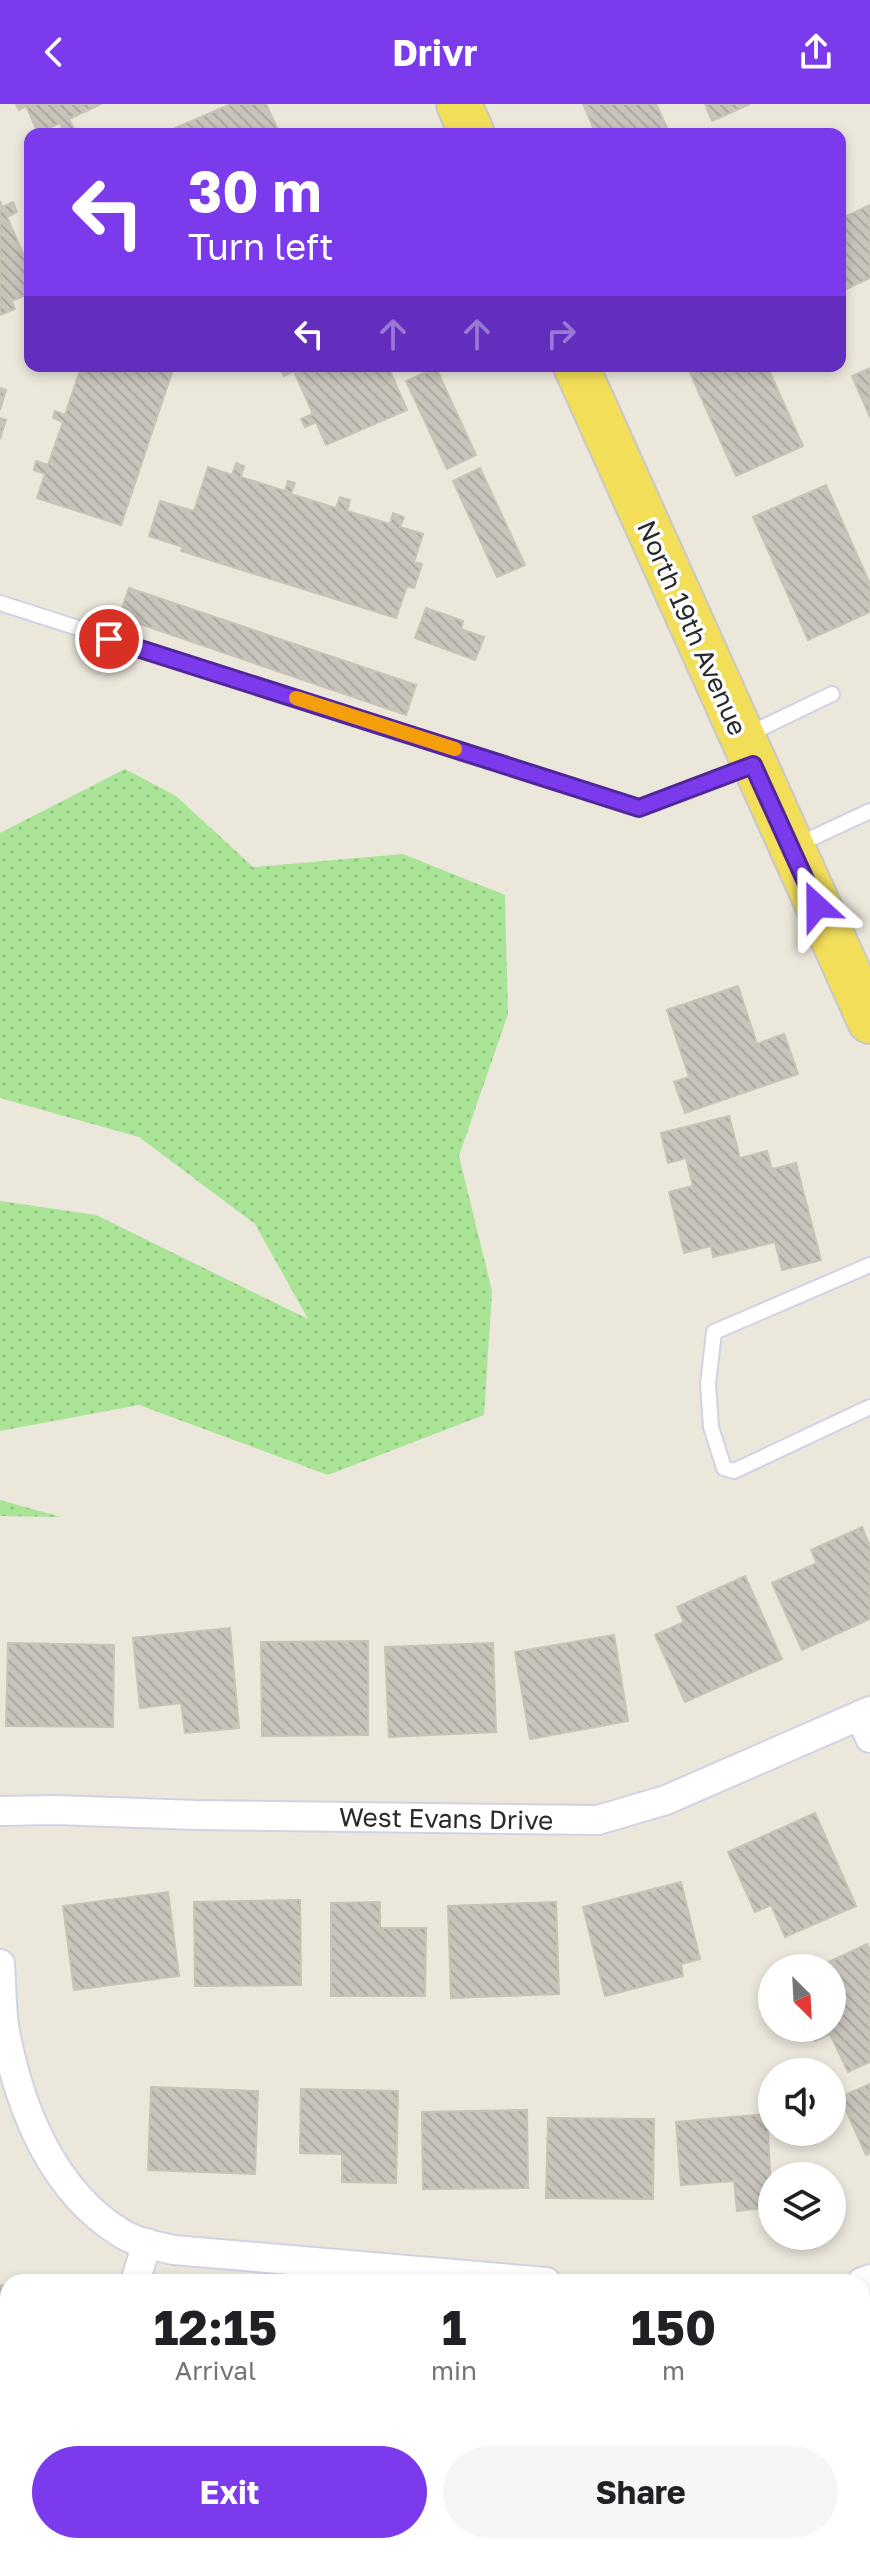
<!DOCTYPE html>
<html lang="en">
<head>
<meta charset="utf-8">
<style>
  :root { --surface:#fff; --page:#f6f6f6; --text:#202124; --muted:#757577; --accent:#7c3aed }
  body { margin:0; font-family:"Golos Text",sans-serif; background:var(--page); color:var(--text); height:100vh; display:flex; flex-direction:column; font-size:30px; white-space:nowrap }
  * { box-sizing:border-box; margin:0 }
  p { font-size:26px; color:var(--muted) }
  .icon { flex:none; width:44px; height:44px; fill:none; stroke:currentColor; stroke-width:2; stroke-linecap:round; stroke-linejoin:round }
  .map { position:relative; flex:1; overflow:hidden }
  .side { position:absolute; left:0px; top:2170px; width:870px; height:280px; display:flex; flex-direction:column; background:var(--surface); border-radius:24px 24px 0 0; box-shadow:0 4px 12px #0003 }
  .side>* { flex:none }
  .guide { position:absolute; left:24px; top:24px; width:822px; height:244px; border-radius:16px; box-shadow:0 4px 12px #0003; background:#7c3aed; color:#fff; overflow:hidden }
  .needle { width:52px; rotate:156deg }
  .tools { position:absolute; left:758px; top:1850px; display:grid; gap:16px }
  .tools a { display:grid; place-items:center; width:88px; height:88px; border-radius:50%; background:var(--surface); box-shadow:0 4px 12px #0003; font-size:40px }
  .pin { position:absolute; display:grid; place-items:center; width:68px; height:68px; color:#fff; margin:-34px; border:4px solid #fff; border-radius:50%; box-shadow:0 2px 8px #0007 }
  .me { position:absolute; width:88px; margin:-44px; rotate:336deg; stroke-linejoin:round; filter:drop-shadow(0 0 6px #0008) }
  .turn { display:flex; align-items:center; gap:28px; height:168px; padding:0 32px; font-size:36px }
  .turn .icon { width:104px; height:104px; stroke-width:2.5 }
  .turn b { display:block; font-size:56px; line-height:68px }
  .lanes { display:flex; align-items:center; height:76px; padding:0 32px; background:#0003; justify-content:center; gap:40px; direction:ltr }
  .lanes .off { opacity:.35 }
  .eta { display:flex; justify-content:space-evenly; align-items:center; height:136px; text-align:center }
  .eta b { font-size:48px; font-weight:700; line-height:56px }
  .action { display:flex; gap:16px; margin-top:auto; padding:16px 32px }
  .action a { flex:1; height:92px; border-radius:48px; background:var(--accent); color:#fff; font-size:32px; font-weight:700; line-height:92px; text-align:center }
  .action a+a { background:var(--page); color:var(--text) }
  header { display:flex; justify-content:space-between; align-items:center; height:104px; padding:0 32px; background:var(--accent); color:#fff; font-size:36px; font-weight:700 }
  .map>svg:first-child { display:block }
  .grass { fill:url(#grass-dots) }
  .building { fill:url(#building-back-hatch); stroke:#c8c3b5; stroke-width:2 }
  .lines { fill:none; stroke-linecap:round; stroke-linejoin:round }
  .lane-casing { stroke:#d1d2e3; stroke-width:18 }
  .street-casing { stroke:#d1d2e3; stroke-width:32 }
  .primary-casing { stroke:#c8c8c8; stroke-width:48 }
  .lane { stroke:#fff; stroke-width:14 }
  .street { stroke:#fff; stroke-width:28 }
  .primary { stroke:#f3de5a; stroke-width:44 }
  .route-casing { stroke:#51269a; stroke-width:20 }
  .route { stroke:#7c3aed; stroke-width:14 }
  .slow { stroke:#f59e0b; stroke-width:14 }
  .labels { text-anchor:middle; stroke-width:7; stroke-linejoin:round; paint-order:stroke }
  .street-label { font-size:26px; fill:#2a2a2a; stroke:#fff }
</style>
</head>
<body>
<header><svg class="icon" aria-label="back" viewBox="0 0 24 24"><path d="M15 5l-7 7 7 7"/></svg>Drivr<svg class="icon" aria-label="share" viewBox="0 0 24 24"><path d="M12 15V3M7 8l5-5 5 5M5 13v7h14v-7"/></svg></header>
<div class="map">
<svg width="870" height="2450" viewBox="0 0 870 2450">
  <defs>
    <pattern id="grass-dots" width="8" height="8" patternUnits="userSpaceOnUse" patternTransform="scale(2)"><rect width="8" height="8" fill="#aae497"/><path d="M2 2h.1M6 6h.1" fill="none" stroke="#92c482" stroke-width="1.8" stroke-linecap="round"/></pattern>
    <pattern id="building-back-hatch" width="6" height="6" patternUnits="userSpaceOnUse" patternTransform="scale(2)"><rect width="6" height="6" fill="#c8c3bb"/><path d="M-1 5l2 2M0 0l6 6M5-1l2 2" fill="none" stroke="#aca8a1"/></pattern>
  </defs>
  <rect width="100%" height="100%" fill="#ece7db"/>
  <path class="grass" d="M125,665L176,692L253,763L403,750L505,791L508,910L459,1052L492,1187L484,1311L328,1371L139,1301L0,1327V1097L96,1111L308,1215L255,1120L139,1033L0,994V729Z
    M0,1396L61,1413L0,1412Z"/>
  <path class="building" d="M16,0H101L69,15L74,25L64,29L60,19L38,29L26,2L19,6Z
    M231,0H266L280,30H177L175,24Z
    M583,0H656L670,30H596Z
    M705,0H750L712,17Z
    M0,97L2,103L13,98L17,108L7,113L25,154L30,152V189L12,197L15,205L0,211Z
    M870,101V174L840,188V115Z
    M174,262L121,421L37,394L45,370L34,366L36,357L48,361L63,318L53,314L55,307L65,311L80,266L70,262Z
    M289,262H388L407,306L326,341L316,318L305,323L301,315L313,310L294,267L284,272L281,266Z
    M687,262H767L803,342L736,372Z
    M436,264L476,351L447,365L406,277Z
    M870,264V313L852,272Z
    M0,284L6,286L0,306Z
    M0,314L6,316L0,335Z
    M236,359L244,362L241,373L285,387L288,377L295,379L291,390L336,404L340,393L350,396L347,407L390,420L393,409L404,413L400,423L423,430L414,458L422,460L414,484L407,482L396,514L181,447L183,443L149,432L160,397L194,407L208,363L232,371Z
    M480,364L525,461L497,473L453,377Z
    M826,381L870,480V508L808,536L753,413Z
    M129,484L416,581L406,611L119,513Z
    M426,504L463,517L461,525L484,533L475,556L415,534Z
    M738,882L757,940L784,930L798,970L685,1009L674,978L689,973L667,906Z
    M729,1012L740,1054L767,1047L772,1065L796,1059L821,1156L782,1166L775,1138L713,1153L711,1142L684,1149L669,1088L693,1082L686,1054L668,1059L661,1029Z
    M862,1423L870,1442V1515L802,1546L772,1479L817,1459L811,1446Z
    M745,1472L782,1555L685,1598L655,1531L684,1518L677,1503Z
    M230,1524L239,1624L185,1629L181,1599L140,1604L133,1534Z
    M614,1531L628,1617L530,1635L515,1548Z
    M368,1537V1631L262,1632L261,1538Z
    M8,1539L114,1541L113,1623L6,1622Z
    M493,1539L496,1628L389,1633L385,1543Z
    M815,1709L856,1802L785,1833L771,1801L755,1808L728,1748Z
    M681,1778L700,1855L681,1860L683,1872L605,1892L583,1803Z
    M168,1788L179,1872L74,1886L63,1802Z
    M300,1796L301,1881L195,1882L194,1798Z
    M380,1798V1824H426L425,1892H331V1799Z
    M556,1798L559,1890L451,1894L448,1802Z
    M867,1840L870,1846V1958L848,1968L830,1930L815,1937L809,1924H832V1864H816Z
    M870,1980V2049L866,2051L840,1993Z
    M151,1983L258,1987L255,2070L148,2066Z
    M301,1985L398,1987L396,2079L342,2078V2050L300,2049Z
    M527,2006L528,2084L423,2085L422,2008Z
    M767,2010L772,2103L737,2107L734,2077L681,2081L676,2018Z
    M548,2014L654,2015L653,2095L546,2094Z
    M3,2181L8,2192V2300L0,2303V2182Z
    M870,2263V2349L862,2330V2266Z
    M617,2442H676L677,2450H617Z"/>
  <g class="lines">
    <g class="lane-casing">
      <path id="lane" d="M0,499L639,704L752,661
        M745,632L832,590
        M795,742L870,707
        M870,1161L714,1228L708,1280L711,1323L724,1364L734,1367L870,1303"/>
    </g>
    <g class="street-casing">
      <path id="street" d="M860,1611L870,1634
        M0,1707L55,1706L196,1711L598,1716L666,1696L870,1607
        M0,1860C2,1884 1,1910 6,1933C21,2008 54,2088 121,2129C137,2139 157,2142 174,2146L546,2178
        M135,2178L147,2139
        M862,2178L870,2175"/>
    </g>
    <g class="primary-casing">
      <path id="primary" d="M459,0L472,30
        M576,262L870,917"/>
    </g>
    <use href="#lane" class="lane"/>
    <use href="#street" class="street"/>
    <use href="#primary" class="primary"/>
  </g>
  <g class="lines">
    <g class="route-casing">
      <path id="route" d="M109,535L639,704L753,661L817,802"/>
    </g>
    <use href="#route" class="route"/>
    <path class="slow" d="M296,594L455,645"/>
  </g>
  <g class="labels">
    <g class="street-label">
      <text transform="translate(692 524) rotate(66)" y="9">North 19th Avenue</text>
      <text transform="translate(446 1715) rotate(1)" y="9">West Evans Drive</text>
    </g>
  </g>
</svg>
<div class="tools">
<a><svg class="needle" viewBox="-14 -14 28 28"><path d="M0-13l5 13h-10z" fill="#e53935"/><path d="M0 13l5-13h-10z" fill="#757577"/></svg></a>
<a><svg class="icon" aria-label="sound" viewBox="0 0 24 24"><path d="M4 9h4l5-4v14l-5-4H4zM17 9q2 3 0 6"/></svg></a>
<a><svg class="icon" aria-label="layers" viewBox="0 0 24 24"><path d="M12 4l9 5-9 5-9-5zM3 14l9 5 9-5"/></svg></a>
</div>
<div class="pin" style="left:109px;top:535px;background:#d93025"><svg class="icon" aria-label="arrive" viewBox="0 0 24 24"><path d="M6 21V4h12l-3 4 3 4H6"/></svg></div>
<svg class="me" style="left:817px;top:802px" viewBox="-20 -20 40 40"><path d="M0-17L14 15 0 8-14 15z" fill="#7c3aed" stroke="#fff" stroke-width="4"/></svg>
<div class="guide">
<div class="turn"><svg class="icon" aria-label="left" viewBox="0 0 24 24"><path d="M17 20v-9H6M10 6l-5 5 5 5"/></svg><div><b>30 m</b>Turn left</div></div>
<div class="lanes"><svg class="icon" aria-label="left" viewBox="0 0 24 24"><path d="M17 20v-9H6M10 6l-5 5 5 5"/></svg><svg class="icon off" aria-label="ahead" viewBox="0 0 24 24"><path d="M12 20V5M6 11l6-6 6 6"/></svg><svg class="icon off" aria-label="ahead" viewBox="0 0 24 24"><path d="M12 20V5M6 11l6-6 6 6"/></svg><svg class="icon off" aria-label="right" viewBox="0 0 24 24"><path d="M7 20v-9h11M14 6l5 5-5 5"/></svg></div>
</div>
<section class="side">
<div class="eta">
<div><b>12:15</b><p>Arrival</p></div>
<div><b>1</b><p>min</p></div>
<div><b>150</b><p>m</p></div>
</div>
<div class="action"><a>Exit</a><a>Share</a></div>
</section>
</div>
</body>
</html>
